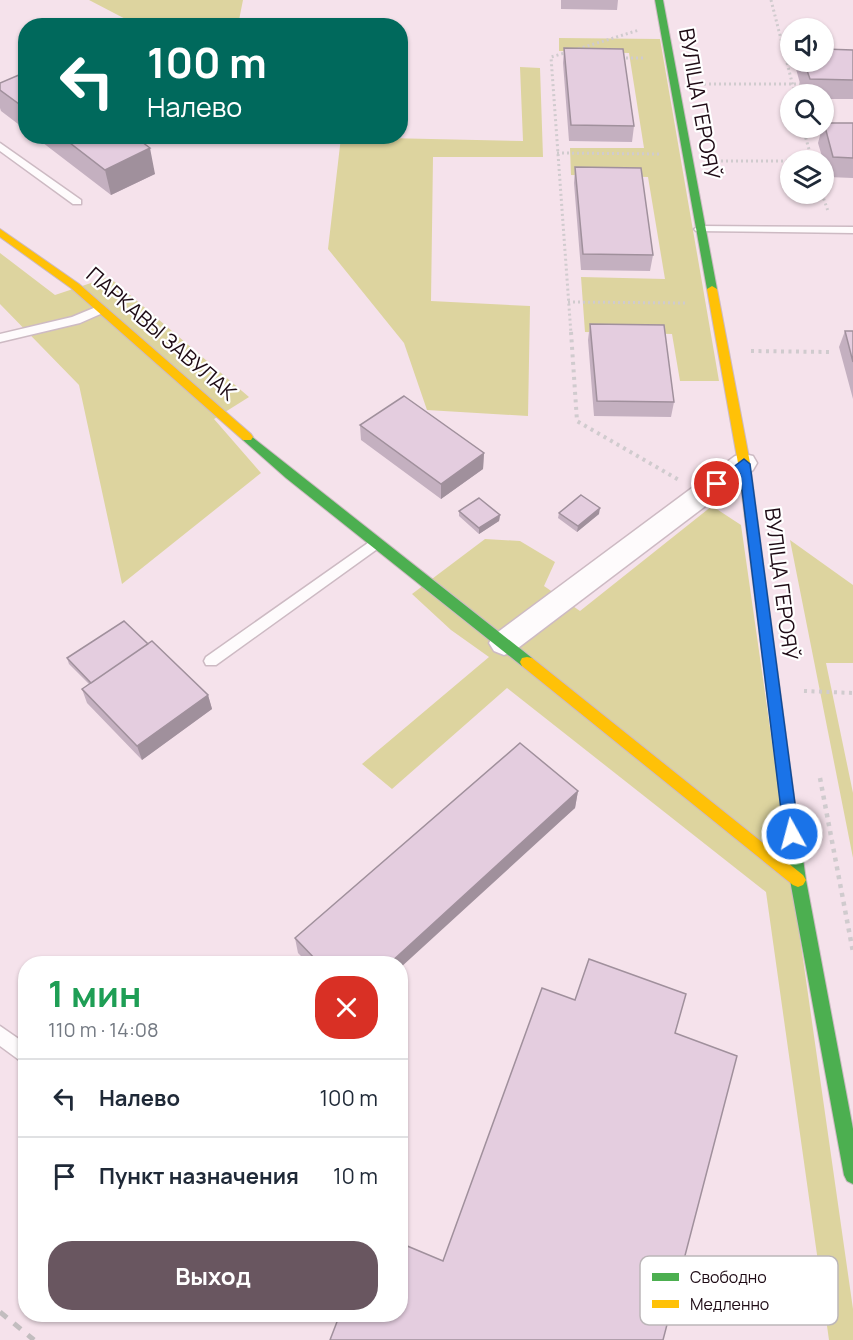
<!DOCTYPE html>
<html lang="ru">
<head>
<meta charset="utf-8">
<style>
  :root { --surface:#fff; --page:#f6f6f7; --text:#1f2937; --muted:#747a83; --line:#e0e1e3; --accent:#695660 }
  body { margin:0; font-family:Manrope,sans-serif; background:var(--page); color:var(--text); height:100vh; display:flex; flex-direction:column; font-size:22px; white-space:nowrap }
  * { box-sizing:border-box; margin:0 }
  p { font-size:20px; color:var(--muted) }
  .icon { flex:none; width:33px; height:33px; fill:none; stroke:currentColor; stroke-width:2; stroke-linecap:round; stroke-linejoin:round }
  .map { position:relative; flex:1; overflow:hidden }
  .details { position:absolute; left:18px; top:956px; width:390px; height:366px; display:flex; flex-direction:column; background:var(--surface); border-radius:24px; box-shadow:0 2px 4px #0004 }
  .details>* { flex:none }
  .banner { position:absolute; left:18px; top:18px; width:390px; height:126px; border-radius:24px; box-shadow:0 2px 4px #0004; background:#00695c; color:#fff; overflow:hidden }
  .fabs { position:absolute; left:780px; top:18px; display:grid; gap:12px }
  .fabs a { display:grid; place-items:center; width:54px; height:54px; border-radius:50%; background:var(--surface); box-shadow:0 2px 4px #0004; font-size:30px }
  .pin { position:absolute; display:grid; place-items:center; width:51px; height:51px; color:#fff; margin:-26px; border:3px solid #fff; border-radius:50%; box-shadow:0 2px 6px #0007 }
  .me { position:absolute; width:66px; margin:-33px; rotate:353deg; stroke-linejoin:round; filter:drop-shadow(0 0 4px #0008) }
  .turn { display:flex; align-items:center; gap:21px; height:126px; padding:0 30px; font-size:27px }
  .turn .icon { width:78px; height:78px; stroke-width:2.5 }
  .turn b { display:block; font-size:42px; line-height:51px }
  .round { display:grid; place-items:center; flex:none; width:63px; height:63px; border-radius:24px; background:var(--page) }
  .head { display:flex; align-items:center; justify-content:space-between; height:102px; padding:0 30px }
  h1 { font-size:36px; font-weight:700; line-height:45px; color:#1e9e55 }
  .button { display:flex; gap:12px; margin-top:auto; padding:12px 30px }
  .button a { flex:1; height:69px; border-radius:24px; background:var(--accent); color:#fff; font-size:24px; font-weight:700; line-height:69px; text-align:center }
  ul { padding:0; list-style:none }
  li { display:flex; align-items:center; gap:18px; height:78px; padding:0 30px; border-top:2px solid var(--line) }
  li div { flex:1 }
  li b { display:block; font-size:22px }
  li em { font-style:normal }
  .map>svg:first-child { display:block }
  .green { fill:#ddd49f }
  .lines { fill:none; stroke-linecap:round; stroke-linejoin:round }
  .lane-casing { stroke:#cdbac3; stroke-width:3 }
  .street-casing { stroke:#cdbac3; stroke-width:3 }
  .fast-casing { stroke:#cdbac3; stroke-width:2 }
  .slow-casing { stroke:#cdbac3; stroke-width:2 }
  .path-far2 { stroke:#d0cbce; stroke-width:3; stroke-dasharray:2 3; stroke-linecap:butt }
  .path-far1 { stroke:#d0cbce; stroke-width:4; stroke-dasharray:3 4.5; stroke-linecap:butt }
  .path { stroke:#d0cbce; stroke-width:4.5; stroke-dasharray:4 5; stroke-linecap:butt }
  .lane { fill:#fefbfc; fill-rule:evenodd }
  .street { fill:#fefbfc; fill-rule:evenodd }
  .fast { fill:#4caf50; fill-rule:evenodd }
  .slow { fill:#ffc107; fill-rule:evenodd }
  .rail { stroke:#c2bdbf; stroke-width:5; stroke-dasharray:9 9; stroke-linecap:butt }
  .wall { fill:#c4b0c0 }
  .shaded-wall { fill:#a0909c }
  .building { fill:#e4cddf; stroke:#a0909c; stroke-width:1.5 }
  .route { fill:#1a73e8; stroke:#114b97; stroke-width:1.5 }
  .labels { text-anchor:middle; stroke-width:4.5; stroke-linejoin:round; paint-order:stroke }
  .street-label { font-size:21px; fill:#1e0b15; stroke:#fff }
  .key { fill:#fff; stroke:#bcb6b9; stroke-width:1.5 }
  .key-label { font-size:16px; fill:#1e0b15 }
</style>
</head>
<body>
<div class="map">
<svg width="853" height="1340" viewBox="0 0 853 1340">
  <rect width="100%" height="100%" fill="#f5e2eb"/>
  <path class="green" d="M89,0H243L238,25H137Z
    M559,38L660,39L719,381H680L672,334L585,332L581,277L665,279L648,177L571,175L570,148H644L629,53L559,51Z
    M520,67L540,68L543,157H433L431,301L530,306L528,416L427,410L404,343L328,249L341,137L523,141Z
    M0,253L55,295L109,277L249,397L214,419L261,473L122,584L79,385L0,304Z
    M712,506L741,525L853,1309V1340H829L766,892L507,688L392,789L362,764L489,657L451,630L412,594L485,539L520,541L555,562L544,586L580,611Z
    M790,540L853,585V663H826L853,793V858Z"/>
  <g class="lines">
    <g class="lane-casing">
      <path id="lane" d="M0,143L81,200V204H73L0,151Z
        M700,226L853,227V233L696,231L694,229Z
        M101,305L107,309L105,312L80,323L0,342V334L72,317Z
        M375,538L382,543L380,547L216,665H206L204,661L206,657Z
        M0,1026L26,1044V1065L0,1046Z"/>
    </g>
    <g class="street-casing">
      <path id="street" d="M744,454L753,456L757,463L753,470L514,651L504,655L494,651L489,643L494,635L735,456Z"/>
    </g>
    <g class="fast-casing">
      <path id="fast" d="M655,0H663L717,289L712,292L707,289Z
        M247,433L532,658L534,662L532,666H522L286,478L243,440L241,437Z
        M787,790L792,792L794,796L806,880L853,1129V1184L847,1181L844,1175L790,880L780,796L782,792Z"/>
    </g>
    <g class="slow-casing">
      <path id="slow" d="M0,229L79,284L251,434L253,437L251,440H243L71,288L0,237Z
        M712,286L717,289L750,463L794,796L792,800L787,802L782,800L780,796L738,463L707,289Z
        M527,657L532,658L803,875L806,880L803,885L798,887L793,885L522,666L520,662L522,658Z"/>
    </g>
    <path class="path-far2" d="M771,0L795,94
      M578,49L639,30
      M568,52L551,57L571,334
      M621,58H643
      M699,84H800
      M803,128L812,160
      M557,153L660,154
      M716,161H790
      M822,194L828,211
      M568,302L686,303"/>
    <path class="path-far1" d="M571,332L577,421L679,480
      M751,351L829,352
      M804,691L853,693"/>
    <path class="path" d="M820,778L853,952"/>
    <use href="#lane" class="lane"/>
    <use href="#street" class="street"/>
    <use href="#fast" class="fast"/>
    <use href="#slow" class="slow"/>
    <path class="rail" d="M0,1312L34,1340"/>
  </g>
  <path class="wall" d="M561,0H618L617,10L561,9Z
    M564,48L634,126L632,142L569,141L563,63Z
    M853,50V99H824V94H803L796,69L798,62H824Z
    M26,72V130L1,111L0,108V83Z
    M824,123H853V178L828,177L818,143L822,128H824Z
    M34,136H134L155,174L111,195Z
    M575,167L653,255L650,271L581,270L574,183Z
    M590,324L674,402L671,417L594,416L588,340Z
    M845,331H853V399L839,347Z
    M360,425L484,453L483,469L441,499L361,440Z
    M459,511L500,515L499,521L479,534L459,516Z
    M559,513L599,514L577,532L558,518Z
    M148,644L208,695L212,709L142,760L87,703L82,689L89,684L69,664L67,658Z
    M578,791L575,808L400,963H308L298,953L295,938Z"/>
  <path class="shaded-wall" d="M150,148L155,174L111,195L105,170Z
    M484,453L483,469L441,499V484Z
    M600,508L599,514L577,532L578,526Z
    M500,515L499,521L479,534V528Z
    M208,695L212,709L142,760L137,746Z
    M578,791L575,808L400,968V963H390Z"/>
  <path class="building" d="M564,48L623,49L634,126L571,125Z
    M824,49L853,50V80L810,79L804,62H824Z
    M26,72V109L0,90V83Z
    M824,123H853V158L833,157Z
    M61,136H134L150,148L105,170Z
    M575,167L641,168L653,255L583,254Z
    M590,324L664,325L674,402L597,401Z
    M845,331H853V362Z
    M404,396L484,453L441,484L360,425Z
    M581,495L600,508L578,526L559,513Z
    M479,498L500,515L479,528L459,511Z
    M124,621L148,644L91,683L67,658Z
    M152,641L208,695L137,746L82,689Z
    M520,743L578,791L390,963H319L295,938Z
    M589,959L686,994L675,1033L737,1056L663,1340H330L340,1314H400V1243L443,1261L542,988L575,1000Z"/>
  <path class="route" d="M744,459L750,464L799,834L797,839L792,841L786,839L784,834L740,474L717,489L711,484Z"/>
  <g class="labels">
    <g class="street-label">
      <text transform="translate(699 104) rotate(80)" y="7">ВУЛІЦА ГЕРОЯЎ</text>
      <text transform="translate(161 334) rotate(41)" y="7">ПАРКАВЫ ЗАВУЛАК</text>
      <text transform="translate(781 584) rotate(83)" y="7">ВУЛІЦА ГЕРОЯЎ</text>
    </g>
  </g>
  <rect x="640" y="1256" width="198" height="69" rx="9" class="key"/>
  <rect x="652" y="1273" width="27" height="8" fill="#4caf50"/>
  <rect x="652" y="1300" width="27" height="8" fill="#ffc107"/>
  <g class="key-label">
    <text x="690" y="1283">Свободно</text>
    <text x="690" y="1310">Медленно</text>
  </g>
</svg>
<div class="fabs">
<a><svg class="icon" aria-label="sound" viewBox="0 0 24 24"><path d="M4 9h4l5-4v14l-5-4H4zM17 9q2 3 0 6"/></svg></a>
<a><svg class="icon" aria-label="search" viewBox="0 0 24 24"><circle cx="10" cy="10" r="6"/><path d="M15 15l6 6"/></svg></a>
<a><svg class="icon" aria-label="layers" viewBox="0 0 24 24"><path d="M12 4l9 5-9 5-9-5zM3 14l9 5 9-5"/></svg></a>
</div>
<div class="pin" style="left:717px;top:484px;background:#d93025"><svg class="icon" aria-label="arrive" viewBox="0 0 24 24"><path d="M6 21V4h12l-3 4 3 4H6"/></svg></div>
<svg class="me" style="left:792px;top:834px" viewBox="-20 -20 40 40"><circle r="17" fill="#1a73e8" stroke="#fff" stroke-width="3"/><path d="M0-11L8 9 0 5-8 9z" fill="#fff"/></svg>
<div class="banner">
<div class="turn"><svg class="icon" aria-label="left" viewBox="0 0 24 24"><path d="M17 20v-9H6M10 6l-5 5 5 5"/></svg><div><b>100 m</b>Налево</div></div>
</div>
<section class="details">
<div class="head"><div><h1>1 мин</h1><p>110 m · 14:08</p></div><a class="round" style="background:#d93025;color:#fff"><svg class="icon" aria-label="close" viewBox="0 0 24 24"><path d="M6 6l12 12M18 6L6 18"/></svg></a></div>
<ul>
<li><svg class="icon" aria-label="left" viewBox="0 0 24 24"><path d="M17 20v-9H6M10 6l-5 5 5 5"/></svg><div><b>Налево</b></div><em>100 m</em></li>
<li><svg class="icon" aria-label="arrive" viewBox="0 0 24 24"><path d="M6 21V4h12l-3 4 3 4H6"/></svg><div><b>Пункт назначения</b></div><em>10 m</em></li>
</ul>
<div class="button"><a>Выход</a></div>
</section>
</div>
</body>
</html>
